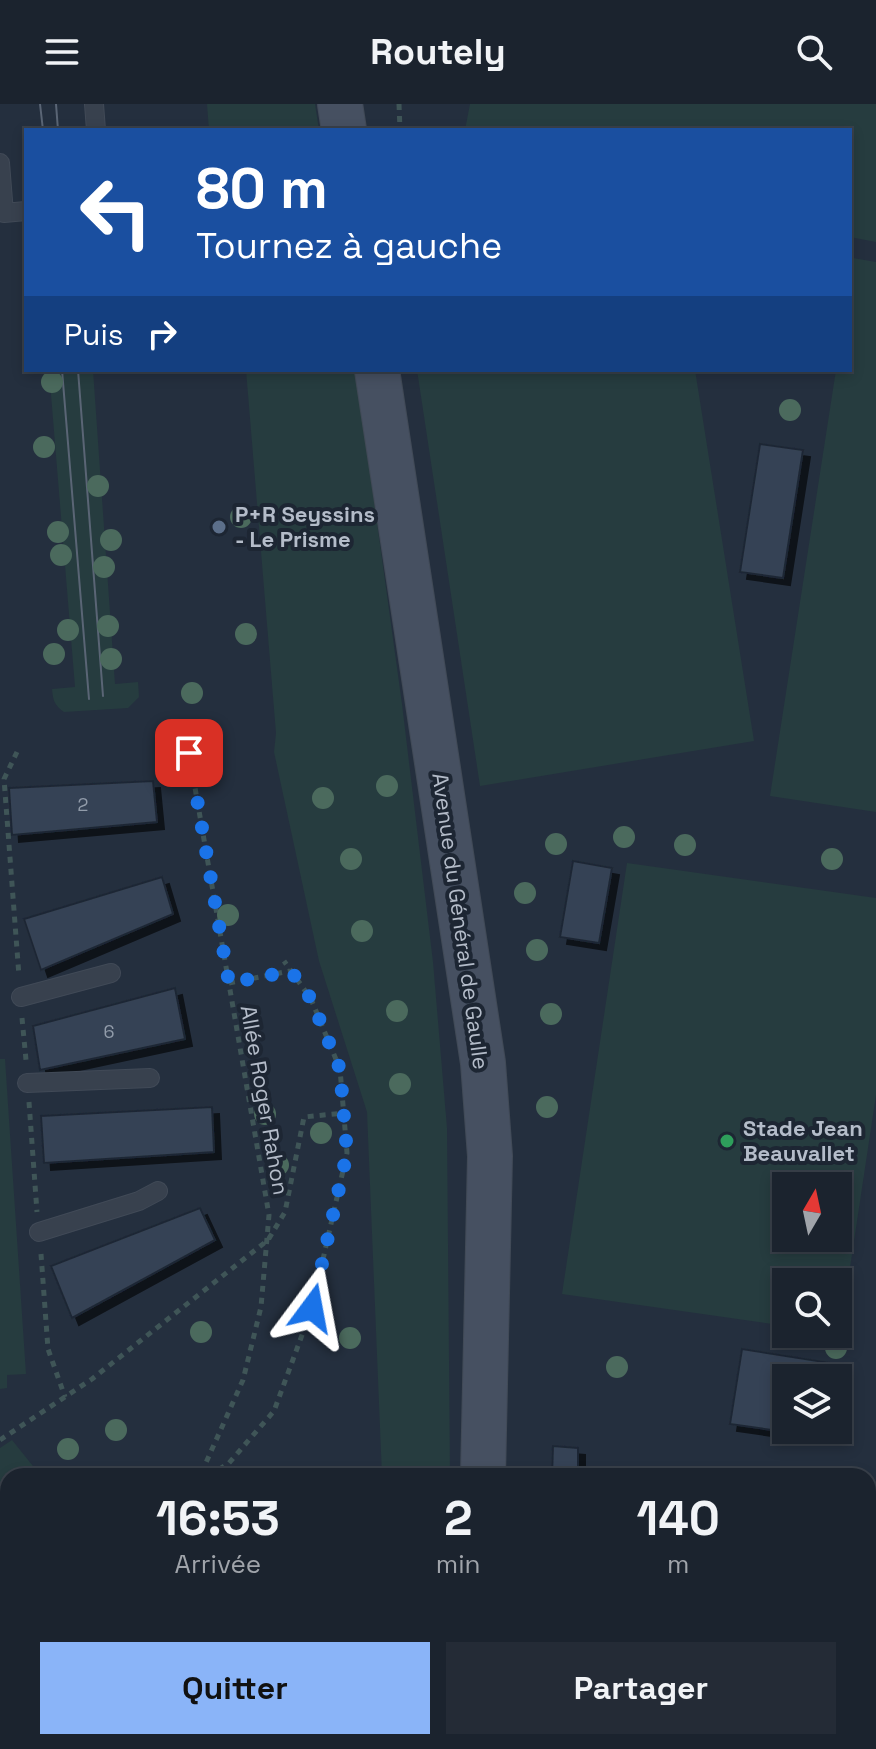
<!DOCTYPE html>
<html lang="fr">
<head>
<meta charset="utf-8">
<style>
  :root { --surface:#1b232e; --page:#242b36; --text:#f1f3f6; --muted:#a0a4aa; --line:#39404a; --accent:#8ab4f8 }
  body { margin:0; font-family:"Space Grotesk",sans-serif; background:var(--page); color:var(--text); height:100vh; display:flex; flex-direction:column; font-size:30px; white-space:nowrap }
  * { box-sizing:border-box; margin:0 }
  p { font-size:26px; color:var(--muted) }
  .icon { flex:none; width:44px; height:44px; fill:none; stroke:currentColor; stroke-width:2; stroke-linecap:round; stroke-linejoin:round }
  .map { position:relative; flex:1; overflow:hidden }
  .details { position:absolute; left:0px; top:1364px; width:876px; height:282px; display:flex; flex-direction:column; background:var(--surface); border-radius:24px 24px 0 0; box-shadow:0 4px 12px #0003,0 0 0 2px var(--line) }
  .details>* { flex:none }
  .banner { position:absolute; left:24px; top:24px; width:828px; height:244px; border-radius:0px; box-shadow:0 4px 12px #0003,0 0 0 2px var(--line); background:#1a4fa0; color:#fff; overflow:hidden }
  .needle { width:52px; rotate:9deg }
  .tools { position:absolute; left:772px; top:1068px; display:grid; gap:16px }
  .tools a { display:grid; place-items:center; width:80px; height:80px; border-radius:0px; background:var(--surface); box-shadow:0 4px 12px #0003,0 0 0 2px var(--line); font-size:40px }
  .pin { position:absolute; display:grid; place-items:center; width:68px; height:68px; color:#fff; margin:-34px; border-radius:16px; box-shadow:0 4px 12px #0006 }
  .me { position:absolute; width:88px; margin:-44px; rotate:13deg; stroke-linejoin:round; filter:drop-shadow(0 0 6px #0008) }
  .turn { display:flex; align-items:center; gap:28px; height:168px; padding:0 40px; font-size:36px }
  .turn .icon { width:104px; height:104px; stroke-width:2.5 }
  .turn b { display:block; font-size:56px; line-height:68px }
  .then { display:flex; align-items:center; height:76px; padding:0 40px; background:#0003; gap:16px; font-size:30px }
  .eta { display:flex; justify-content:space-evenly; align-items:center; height:136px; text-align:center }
  .eta b { font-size:48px; font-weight:800; line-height:56px }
  .cta { display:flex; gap:16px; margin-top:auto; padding:16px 40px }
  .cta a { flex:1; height:92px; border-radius:0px; background:var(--accent); color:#111; font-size:32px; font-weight:800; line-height:92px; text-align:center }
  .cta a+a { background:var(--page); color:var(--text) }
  header { display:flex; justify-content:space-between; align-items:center; height:104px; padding:0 40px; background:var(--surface); font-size:36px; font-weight:800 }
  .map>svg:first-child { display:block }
  .green { fill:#263c3f; fill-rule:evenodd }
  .building { fill:#364354; stroke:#1f2835; stroke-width:2; filter:url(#shadow) }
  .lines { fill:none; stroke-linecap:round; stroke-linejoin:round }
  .lane-casing { stroke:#414a57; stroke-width:20 }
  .secondary-casing { stroke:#414a57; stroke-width:46 }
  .path { stroke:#3f5557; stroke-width:5; stroke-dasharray:6 6; stroke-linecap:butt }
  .lane { stroke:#38414e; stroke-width:18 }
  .secondary { stroke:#465061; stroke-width:44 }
  .tram { stroke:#5a6575; stroke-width:2 }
  .tree { fill:#4b6a5d }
  .route { stroke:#1a73e8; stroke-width:14; stroke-dasharray:0 25.2 }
  .service-dot { fill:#5c6f8a; stroke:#1d2633; stroke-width:3 }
  .leisure-dot { fill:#2e9e5b; stroke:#1d2633; stroke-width:3 }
  .labels { text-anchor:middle; stroke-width:8; stroke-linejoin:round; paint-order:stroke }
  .number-label { font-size:18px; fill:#929caa }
  .poi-label { font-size:22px; font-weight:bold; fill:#b4bcc9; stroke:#1d2633; text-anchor:start }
  .street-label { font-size:22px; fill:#b4bcc9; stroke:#1d2633 }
</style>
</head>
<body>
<header><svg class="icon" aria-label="menu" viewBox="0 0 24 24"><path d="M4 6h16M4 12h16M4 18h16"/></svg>Routely<svg class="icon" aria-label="search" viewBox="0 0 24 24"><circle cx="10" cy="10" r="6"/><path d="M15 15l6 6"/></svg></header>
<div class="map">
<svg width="876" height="1645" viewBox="0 0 876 1645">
  <defs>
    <filter id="shadow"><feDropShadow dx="7" dy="7" stdDeviation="0" flood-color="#0009"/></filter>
  </defs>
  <rect width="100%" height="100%" fill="#242f3e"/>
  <path class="green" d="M207,0H315L319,26H209Z
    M470,0H876V138L850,133V26H465Z
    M853,154L876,158V708L770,692L836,266H850V176Z
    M49,266H93L115,580L138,578L139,593L128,604L64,608C54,601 53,596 52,585L75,583Z
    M246,266H356L402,600L433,858L447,1024L450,1372H382L367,1008L319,857L274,648L276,629Z
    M417,266H695L754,637L480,682Z
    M627,759L876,794V991L840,1230L838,1229V1178H786V1222L562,1190ZM786,1082H838V1134H786Z
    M0,955H5L26,1270L7,1271V1284L0,1285Z
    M12,1336L41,1372H8V1508L0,1527V1344Z
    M0,1567L8,1570V1638H72L70,1645H0Z"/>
  <path class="building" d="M760,340L803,346L783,474L740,468Z
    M153,677L157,718L12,731L9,684Z
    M573,757L612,764L599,839L560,833Z
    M162,773L173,810L41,866L24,815Z
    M175,884L185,935L40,966L33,922Z
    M212,1003L214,1048L44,1059L41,1012Z
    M200,1104L215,1136L72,1214L51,1162Z
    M742,1245L843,1261L842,1274H786V1328L730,1320Z
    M553,1342L578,1344V1372H552Z"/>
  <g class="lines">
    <g class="lane-casing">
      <path id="lane" d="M94,0L96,26
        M0,59L4,109L26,107
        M21,893L111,869
        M27,979L150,974
        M39,1128L139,1097L158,1087"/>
    </g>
    <g class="secondary-casing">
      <path id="secondary" d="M340,0L344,26
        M377,266L483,959L490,1052L483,1372
        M474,1645V1638"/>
    </g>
    <path class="path" d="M399,0L400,26
      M17,648L4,675L19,872
      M189,649L269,1111L261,1203L243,1276L200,1372
      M229,879L290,867
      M22,914L26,956
      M29,998L37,1108
      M41,1150L48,1245L65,1293
      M0,1336L92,1275L268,1136L285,1108L304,1013L344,1009
      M209,1372L229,1359L274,1307L312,1204L347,1049L340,965L311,895L284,857
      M0,1558L8,1560
      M84,1645L86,1638"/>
    <use href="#lane" class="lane"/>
    <use href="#secondary" class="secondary"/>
    <path class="tram" d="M40,0L43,26
      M56,0L58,26
      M62,266L89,595
      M78,266L103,592"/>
  </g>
  <g class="tree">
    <circle cx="52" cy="278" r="11"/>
    <circle cx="790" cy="306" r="11"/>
    <circle cx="44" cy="343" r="11"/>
    <circle cx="98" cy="382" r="11"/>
    <circle cx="241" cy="413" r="11"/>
    <circle cx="58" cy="428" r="11"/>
    <circle cx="111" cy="436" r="11"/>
    <circle cx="61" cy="451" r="11"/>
    <circle cx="104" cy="463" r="11"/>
    <circle cx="108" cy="522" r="11"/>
    <circle cx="68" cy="526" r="11"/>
    <circle cx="246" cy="530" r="11"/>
    <circle cx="54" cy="550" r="11"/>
    <circle cx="111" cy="555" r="11"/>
    <circle cx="192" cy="589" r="11"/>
    <circle cx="205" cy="656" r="11"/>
    <circle cx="387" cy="682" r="11"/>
    <circle cx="323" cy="694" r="11"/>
    <circle cx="624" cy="733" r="11"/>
    <circle cx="556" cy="740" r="11"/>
    <circle cx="685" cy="741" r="11"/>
    <circle cx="351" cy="755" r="11"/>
    <circle cx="832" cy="755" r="11"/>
    <circle cx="525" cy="789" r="11"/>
    <circle cx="228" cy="811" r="11"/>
    <circle cx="362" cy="827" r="11"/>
    <circle cx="537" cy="846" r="11"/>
    <circle cx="397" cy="907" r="11"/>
    <circle cx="551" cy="910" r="11"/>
    <circle cx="400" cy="980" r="11"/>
    <circle cx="547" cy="1003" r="11"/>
    <circle cx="265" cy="1010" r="11"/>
    <circle cx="321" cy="1029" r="11"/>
    <circle cx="278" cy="1061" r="11"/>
    <circle cx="201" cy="1228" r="11"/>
    <circle cx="350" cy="1234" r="11"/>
    <circle cx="836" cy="1244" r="11"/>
    <circle cx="617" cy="1263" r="11"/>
    <circle cx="116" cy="1326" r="11"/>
    <circle cx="68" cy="1345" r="11"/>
  </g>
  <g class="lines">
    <path class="route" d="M189,649L229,879L291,867L311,895L340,965L347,1049L312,1204"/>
  </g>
  <circle class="service-dot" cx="219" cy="423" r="8"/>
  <circle class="leisure-dot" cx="727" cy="1037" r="8"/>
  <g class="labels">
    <g class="number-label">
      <text x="83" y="707">2</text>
      <text x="109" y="934">6</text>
    </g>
    <g class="poi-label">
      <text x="235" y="418">P+R Seyssins<tspan x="235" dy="25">- Le Prisme</tspan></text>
      <text x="743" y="1032">Stade Jean<tspan x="743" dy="25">Beauvallet</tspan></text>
    </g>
    <g class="street-label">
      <text transform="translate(461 817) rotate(82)" y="8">Avenue du Général de Gaulle</text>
      <text transform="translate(265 996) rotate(80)" y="8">Allée Roger Rahon</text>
    </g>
  </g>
</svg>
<div class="tools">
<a><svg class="needle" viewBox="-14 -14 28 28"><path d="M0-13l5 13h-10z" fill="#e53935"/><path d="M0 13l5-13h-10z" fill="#a0a4aa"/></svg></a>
<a><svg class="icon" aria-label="search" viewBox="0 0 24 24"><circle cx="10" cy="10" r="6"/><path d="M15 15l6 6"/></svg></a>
<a><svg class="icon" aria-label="layers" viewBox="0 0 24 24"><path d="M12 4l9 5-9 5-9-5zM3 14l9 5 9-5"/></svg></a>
</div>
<div class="pin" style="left:189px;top:649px;background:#d93025"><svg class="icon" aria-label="arrive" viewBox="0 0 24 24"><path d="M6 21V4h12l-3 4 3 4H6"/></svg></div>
<svg class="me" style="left:312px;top:1204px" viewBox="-20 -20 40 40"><path d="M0-17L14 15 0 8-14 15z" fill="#1a73e8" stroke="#fff" stroke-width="4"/></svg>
<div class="banner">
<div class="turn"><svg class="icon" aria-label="left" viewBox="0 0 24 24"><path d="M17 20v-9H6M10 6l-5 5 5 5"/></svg><div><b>80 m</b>Tournez à gauche</div></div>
<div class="then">Puis<svg class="icon" aria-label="right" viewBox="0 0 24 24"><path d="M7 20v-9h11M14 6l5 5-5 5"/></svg></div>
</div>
<section class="details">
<div class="eta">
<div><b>16:53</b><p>Arrivée</p></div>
<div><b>2</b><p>min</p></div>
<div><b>140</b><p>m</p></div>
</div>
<div class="cta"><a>Quitter</a><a>Partager</a></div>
</section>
</div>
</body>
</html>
